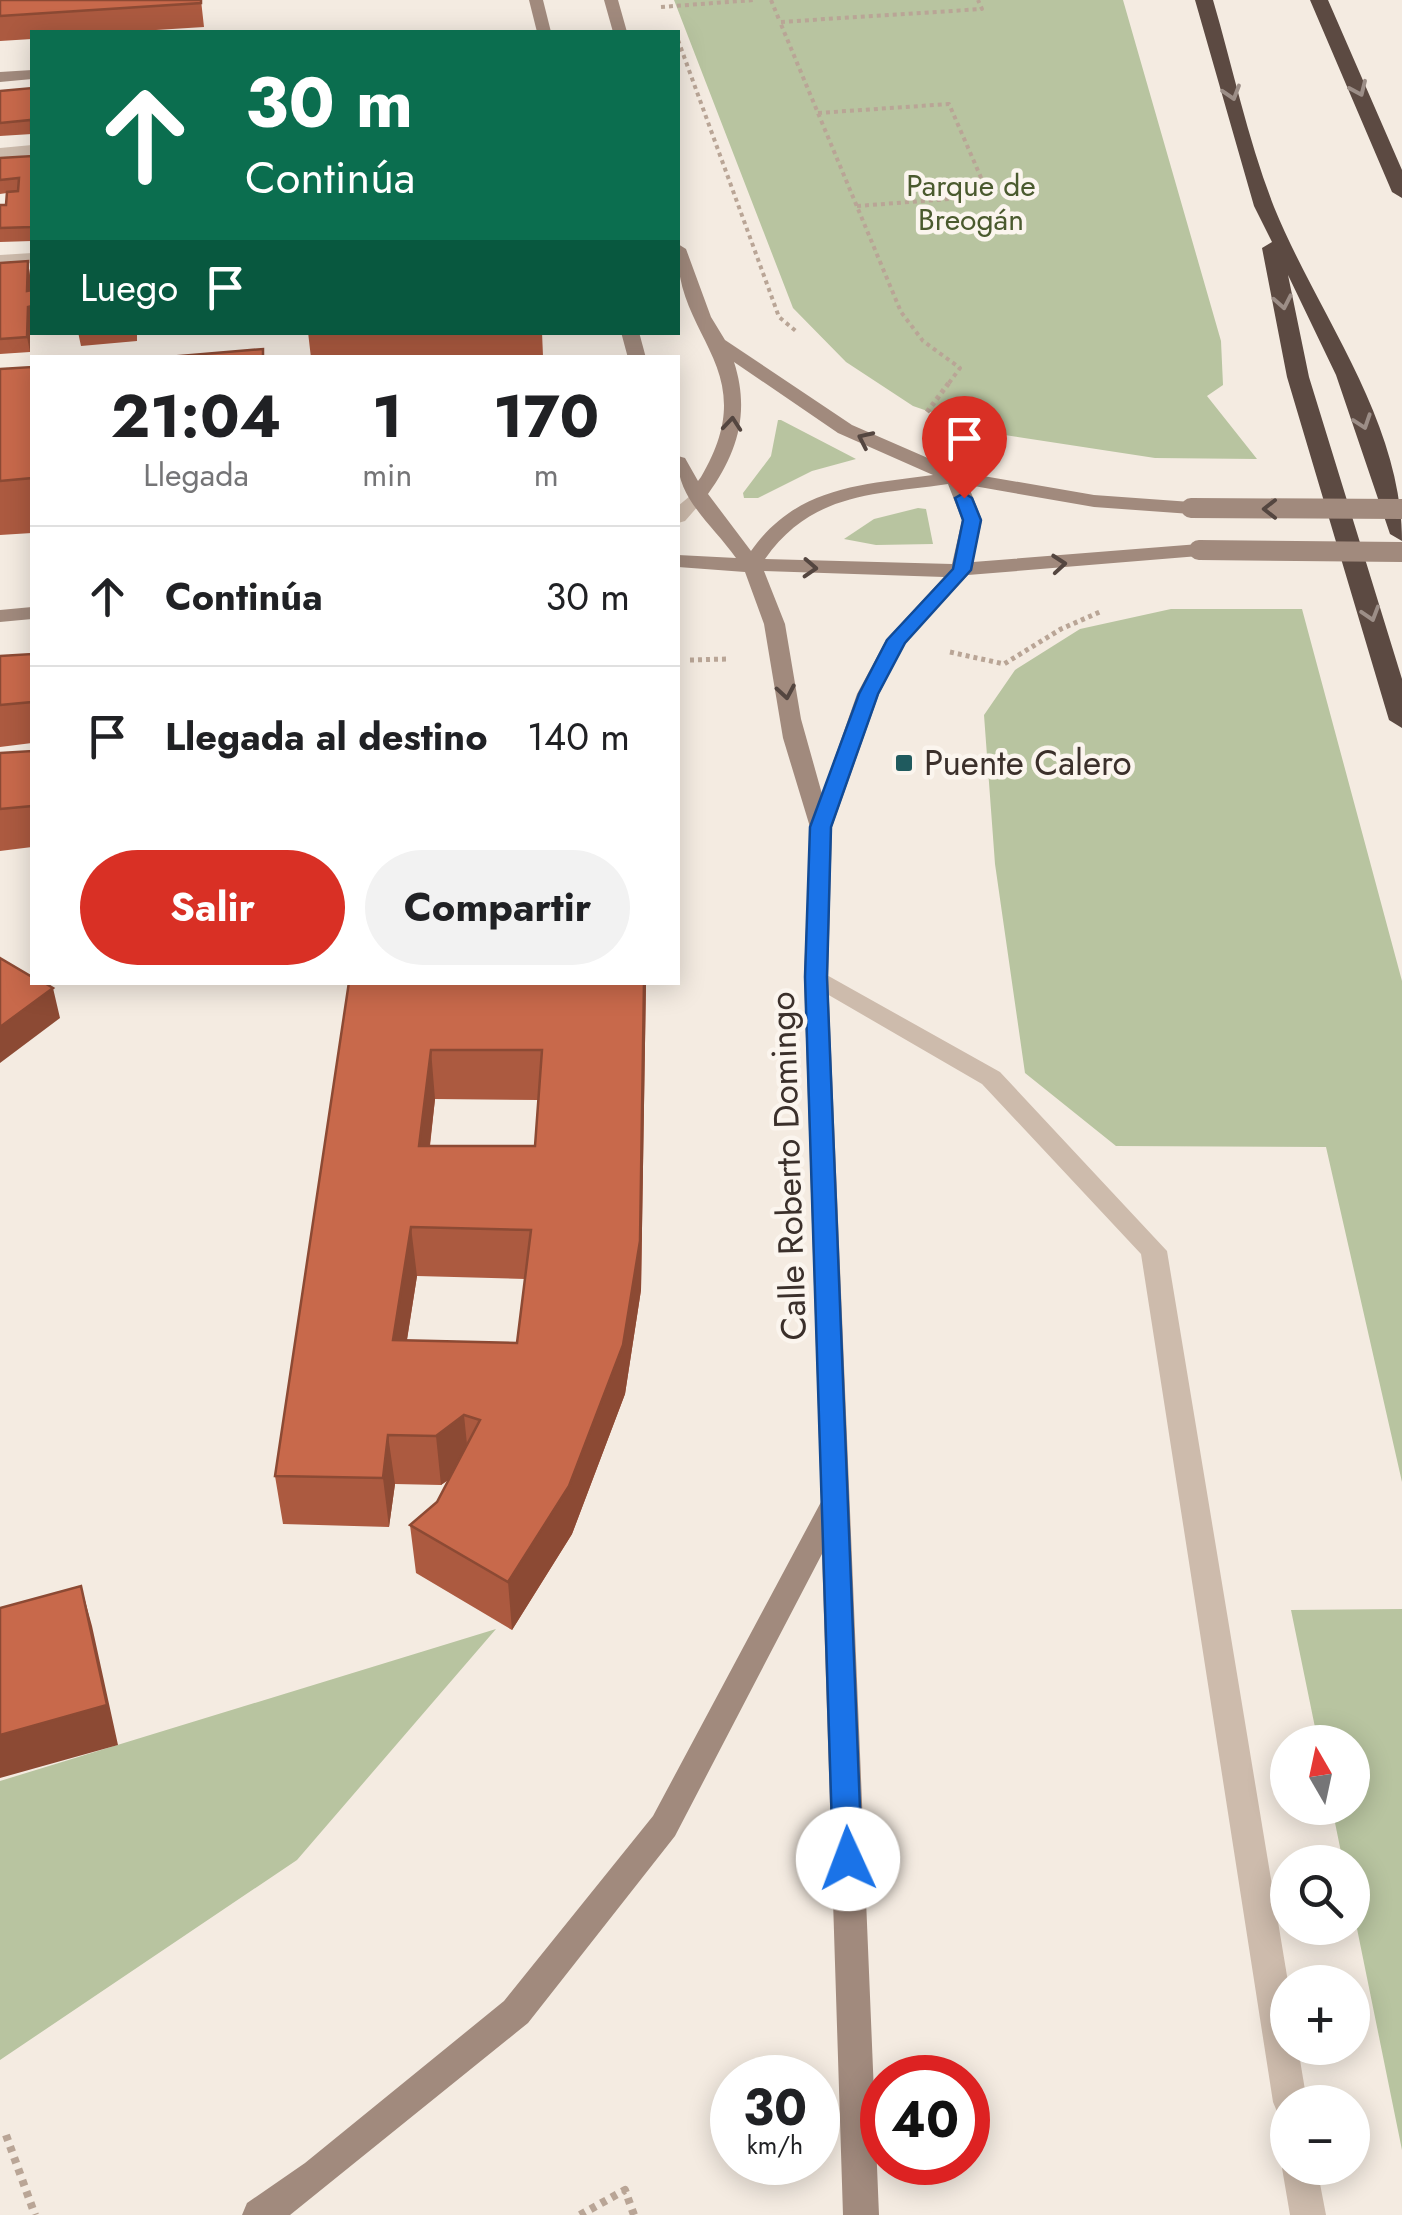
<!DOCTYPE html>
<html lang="es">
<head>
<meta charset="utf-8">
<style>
  :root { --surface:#fff; --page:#f2f2f2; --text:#202124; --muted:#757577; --line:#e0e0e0; --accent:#d93025 }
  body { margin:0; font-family:Jost,sans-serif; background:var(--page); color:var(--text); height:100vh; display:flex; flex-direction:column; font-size:38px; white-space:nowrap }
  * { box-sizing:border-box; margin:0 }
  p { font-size:32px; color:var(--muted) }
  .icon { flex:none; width:55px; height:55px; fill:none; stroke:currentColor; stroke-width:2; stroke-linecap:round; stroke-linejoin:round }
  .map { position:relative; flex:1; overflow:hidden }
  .sheet { position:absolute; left:30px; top:355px; width:650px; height:630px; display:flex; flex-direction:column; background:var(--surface); border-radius:0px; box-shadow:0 5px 25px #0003 }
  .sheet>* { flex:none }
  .banner { position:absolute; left:30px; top:30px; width:650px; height:305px; border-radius:0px; box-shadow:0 5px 25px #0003; background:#0b6e4f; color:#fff; overflow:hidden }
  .needle { width:65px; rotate:351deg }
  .buttons { position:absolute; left:1270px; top:1725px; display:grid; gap:20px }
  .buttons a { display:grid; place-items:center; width:100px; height:100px; border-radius:50%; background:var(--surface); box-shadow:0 5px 25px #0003; font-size:50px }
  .speed { position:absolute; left:710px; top:2055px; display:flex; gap:20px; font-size:50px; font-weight:700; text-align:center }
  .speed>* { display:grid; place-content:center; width:130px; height:130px; border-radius:50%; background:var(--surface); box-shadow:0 5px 25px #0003; line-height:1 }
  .speed small { font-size:25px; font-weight:400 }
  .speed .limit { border:15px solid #d22; background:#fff; color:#111 }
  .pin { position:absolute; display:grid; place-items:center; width:85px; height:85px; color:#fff; margin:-102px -42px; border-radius:50% 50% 50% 0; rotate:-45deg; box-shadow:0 0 10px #0007 }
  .pin .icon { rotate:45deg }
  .me { position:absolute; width:110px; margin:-55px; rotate:358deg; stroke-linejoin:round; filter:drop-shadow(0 0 8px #0008) }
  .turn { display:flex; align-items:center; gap:35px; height:210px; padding:0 50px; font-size:45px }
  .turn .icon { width:130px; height:130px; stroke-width:2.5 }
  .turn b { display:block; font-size:70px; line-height:85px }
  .then { display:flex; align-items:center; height:95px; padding:0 50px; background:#0003; gap:20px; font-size:38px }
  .eta { display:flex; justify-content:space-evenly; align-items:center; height:170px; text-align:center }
  .eta b { font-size:60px; font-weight:700; line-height:70px }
  .primary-button { display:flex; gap:20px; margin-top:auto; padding:20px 50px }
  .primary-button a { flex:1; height:115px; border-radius:60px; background:var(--accent); color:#fff; font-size:40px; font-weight:700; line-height:115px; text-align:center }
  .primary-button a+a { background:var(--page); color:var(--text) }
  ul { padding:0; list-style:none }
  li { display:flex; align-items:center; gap:30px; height:140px; padding:0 50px; border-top:2px solid var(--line) }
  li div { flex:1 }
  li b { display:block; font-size:38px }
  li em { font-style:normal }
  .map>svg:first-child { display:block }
  .green { fill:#b8c4a0 }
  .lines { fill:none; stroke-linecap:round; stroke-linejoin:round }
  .path-far2 { stroke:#b9a596; stroke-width:4; stroke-dasharray:4 4; stroke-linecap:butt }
  .path-far1 { stroke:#b9a596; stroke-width:5; stroke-dasharray:4 4; stroke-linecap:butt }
  .path { stroke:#b9a596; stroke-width:8; stroke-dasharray:6 6; stroke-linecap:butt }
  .lane { fill:#cdbbac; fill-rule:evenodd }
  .street { fill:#cdbbac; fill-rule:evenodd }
  .secondary { fill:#a18a7d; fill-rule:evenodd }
  .highway { fill:#5c4a42; fill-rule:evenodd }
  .secondary-bridge { stroke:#a18a7d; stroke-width:20 }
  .wall { fill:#ac5a40; fill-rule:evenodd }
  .shaded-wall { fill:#8c4a34 }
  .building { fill:#c8694b; stroke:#8c4a34; stroke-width:2.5; fill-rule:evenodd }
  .oneway { stroke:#9c8e87 }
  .oneway2 { stroke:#544640 }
  .route { fill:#1a73e8; stroke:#114b97; stroke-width:2.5 }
  .poi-dot { fill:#1f5a5e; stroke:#fbf5ee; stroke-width:4 }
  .labels { text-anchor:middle; stroke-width:9; stroke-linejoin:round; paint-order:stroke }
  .far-park-label { font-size:30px; fill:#4a5a2e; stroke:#fbf5ee }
  .poi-label { font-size:35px; fill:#3b302b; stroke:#fbf5ee; text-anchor:start }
  .street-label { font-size:35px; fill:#3b302b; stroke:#fbf5ee }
</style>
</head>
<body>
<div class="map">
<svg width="1402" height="2215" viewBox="0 0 1402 2215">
  <rect width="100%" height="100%" fill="#f4ebe1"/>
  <path class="green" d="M674,0H1123L1221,341L1223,385L1207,396L1257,459L1155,458L991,433L913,406L846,362L793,308Z
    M778,420H781L856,459L812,471L758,498H744L743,493L771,456Z
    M918,508L926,509L933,544L876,545L844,539L874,519Z
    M1171,609H1302L1402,981V1482L1326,1147L1116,1146L1025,1073L995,864L984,715L1015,670L1080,629Z
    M1402,1609V2150L1353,1909L1352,1862H1343L1332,1808H1352V1742H1318L1291,1610Z
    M496,1629L297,1860L0,2060V1781Z"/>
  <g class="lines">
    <path class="path-far2" d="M771,0L780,22
      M661,7L754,0
      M678,40L779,317L797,332
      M818,113L949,104L989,196L857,206
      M949,383L960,368L923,341L901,312L780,22L982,9L978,0"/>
    <path class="path-far1" d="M927,412L951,380
      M950,652L1004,664L1061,629L1102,611
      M690,660L728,659"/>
    <path class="path" d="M6,2135L35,2215
      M580,2215L625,2190L634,2215"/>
    <path class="lane" d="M816,969L1000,1072L1167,1251L1288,1982V2048H1298L1307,2102H1288V2118L1278,2114L1273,2102L1141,1254L982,1084L808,983L804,977Z
      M1288,2156V2168H1317L1326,2215H1290L1282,2168Z"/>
    <path class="street" d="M32,145V155L0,158V148Z
      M32,253V263L0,265V255Z
      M696,491L706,497L685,521L678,523V506Z"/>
    <path class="secondary" d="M529,0H543L551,32H537Z
      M604,0H618L627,32H613Z
      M32,70V79L0,82V72Z
      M678,244L686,249L711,317L725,340L852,425L960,472L1094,495L1191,502L1201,508L1191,514L1094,507L968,485L982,520L973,562L1199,544L1209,550L1199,556L968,575L905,642L879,694L832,827L828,977L879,2215H843L822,1554L675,1836L528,2023L290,2215H242L247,2203L305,2163L504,2001L653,1816L821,1502L804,977L810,827L783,738L764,624L745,572L678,567V555L736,558C712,524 675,497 678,456L685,458L698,481L701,477C766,367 672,338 678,244ZM734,362L838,433L933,475C861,485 797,486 751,551L708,494C738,452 750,412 734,362ZM948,484L962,520L952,564L765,559C812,492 874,495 948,484ZM764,571L944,577L886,640L857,694L822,794L801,719L785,624Z
      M621,332H639L646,358H628Z
      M32,607V619L0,622V610Z"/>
    <path class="highway" d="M1195,0H1213C1233,68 1248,141 1274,207C1318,315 1402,420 1402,541L1390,534L1336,375L1288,275L1309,377L1402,679V728L1389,720L1287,377L1262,248L1272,242L1254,206Z
      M1310,0H1328L1402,170V198L1392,192Z"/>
    <path class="secondary-bridge" d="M1191,508L1402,509
      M1199,550L1402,552"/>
  </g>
  <path class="wall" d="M0,0H201L204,27L124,32H32V39L0,41Z
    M32,88V139V134L0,136V91Z
    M32,156V241L0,242V205H6L7,193L0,194V158Z
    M28,261L30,276V352L0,354V263Z
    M78,332H137V341L81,346Z
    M308,332H542L543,356L523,358H311Z
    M32,367V533L0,535V369Z
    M32,654V743L0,747V656Z
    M32,751V847L0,851V753Z
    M349,982H646L641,1290L625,1394L572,1534L512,1630L416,1573L410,1525L437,1502L450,1479L441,1485L395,1484L389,1527L283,1524L275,1476ZM435,1099L538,1100L535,1146H430ZM417,1276L525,1279L517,1343L407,1340Z"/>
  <path class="shaded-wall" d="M28,261L30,276V306L27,291Z
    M32,306V321H30V352L27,337L28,307Z
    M644,982H646L641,1290L625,1394L572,1534L512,1630L508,1582Z
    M53,988L60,1018L0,1063V1027Z
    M431,1050L435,1099L424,1195L419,1146Z
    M411,1227L417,1276L399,1389L393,1340Z
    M464,1415L469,1464L441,1485L436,1436Z
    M388,1435L395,1484L389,1527L383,1478Z
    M81,1586L92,1626L118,1745L0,1778V1735Z"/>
  <path class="building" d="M0,0H201V3L0,16Z
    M32,88V130H31V120L0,123V91Z
    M32,156V227L0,228V205H6L7,192L18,191L19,178L0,180V158Z
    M28,261L27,291L32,290V306L28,307L27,337L0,339V263Z
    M263,349V358H156Z
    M32,367V478L0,481V369Z
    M32,654V702L0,705V656Z
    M32,751V806L0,809V753Z
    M0,958L32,977V982H43L53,988L0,1027Z
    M349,982H644L640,1241L623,1345L569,1486L508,1582L410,1525L437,1502L480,1420L464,1415L436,1436L388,1435L383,1478L275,1476ZM431,1050H542L535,1146H419ZM411,1227L531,1230L517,1343L393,1340Z
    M81,1586L107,1705L0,1735V1608Z"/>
  <defs><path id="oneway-chevron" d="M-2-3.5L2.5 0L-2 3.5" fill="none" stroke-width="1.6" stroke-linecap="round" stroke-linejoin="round" transform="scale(2.5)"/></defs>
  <g class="oneway">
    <use href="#oneway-chevron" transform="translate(1359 89) rotate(66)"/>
    <use href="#oneway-chevron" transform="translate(1232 93) rotate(73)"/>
    <use href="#oneway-chevron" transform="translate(1283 302) rotate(79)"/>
    <use href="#oneway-chevron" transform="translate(1363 422) rotate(71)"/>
    <use href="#oneway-chevron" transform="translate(1371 614) rotate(73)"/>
  </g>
  <g class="oneway2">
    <use href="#oneway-chevron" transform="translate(732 424) rotate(-85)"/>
    <use href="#oneway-chevron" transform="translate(865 439) rotate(-155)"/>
    <use href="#oneway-chevron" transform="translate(1270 509) rotate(-180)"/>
    <use href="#oneway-chevron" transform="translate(1059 564) rotate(-5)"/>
    <use href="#oneway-chevron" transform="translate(810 568) rotate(3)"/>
    <use href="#oneway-chevron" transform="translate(786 692) rotate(80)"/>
  </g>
  <path class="route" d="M964,493L972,498L981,520L971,570L905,643L878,694L831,827L827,977L862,1859L858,1869L848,1872L837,1869L833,1859L805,977L810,827L859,694L887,640L953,569L963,520L955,498Z"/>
  <rect class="poi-dot" x="894" y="753" width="20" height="20" rx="5"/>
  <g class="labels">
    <g class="far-park-label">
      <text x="971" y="196">Parque de<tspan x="971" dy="34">Breogán</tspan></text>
    </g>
    <g class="poi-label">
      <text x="924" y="775">Puente Calero</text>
    </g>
    <g class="street-label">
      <text transform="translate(788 1166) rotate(-92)" y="12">Calle Roberto Domingo</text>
    </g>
  </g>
</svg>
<div class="buttons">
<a><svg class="needle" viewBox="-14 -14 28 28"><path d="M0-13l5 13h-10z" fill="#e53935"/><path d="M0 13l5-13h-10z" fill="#757577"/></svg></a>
<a><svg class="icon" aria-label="search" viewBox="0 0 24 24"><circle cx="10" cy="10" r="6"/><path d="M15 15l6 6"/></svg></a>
<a>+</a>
<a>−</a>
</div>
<div class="speed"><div>30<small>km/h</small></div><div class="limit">40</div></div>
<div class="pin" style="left:964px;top:498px;background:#d93025"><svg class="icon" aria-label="arrive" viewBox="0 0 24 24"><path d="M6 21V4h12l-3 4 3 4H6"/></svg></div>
<svg class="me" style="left:848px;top:1859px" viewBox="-20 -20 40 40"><circle r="19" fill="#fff"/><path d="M0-13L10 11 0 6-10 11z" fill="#1a73e8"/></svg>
<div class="banner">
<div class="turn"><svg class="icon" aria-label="ahead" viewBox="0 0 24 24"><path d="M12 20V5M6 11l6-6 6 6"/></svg><div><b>30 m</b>Continúa</div></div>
<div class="then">Luego<svg class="icon" aria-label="arrive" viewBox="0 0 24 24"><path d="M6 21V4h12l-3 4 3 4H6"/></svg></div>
</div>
<section class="sheet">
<div class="eta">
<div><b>21:04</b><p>Llegada</p></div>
<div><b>1</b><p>min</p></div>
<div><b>170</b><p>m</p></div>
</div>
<ul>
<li><svg class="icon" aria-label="ahead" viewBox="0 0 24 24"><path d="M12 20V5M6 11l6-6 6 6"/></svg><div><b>Continúa</b></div><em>30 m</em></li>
<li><svg class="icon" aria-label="arrive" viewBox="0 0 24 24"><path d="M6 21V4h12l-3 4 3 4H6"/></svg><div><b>Llegada al destino</b></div><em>140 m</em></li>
</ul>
<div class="primary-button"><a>Salir</a><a>Compartir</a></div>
</section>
</div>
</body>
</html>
